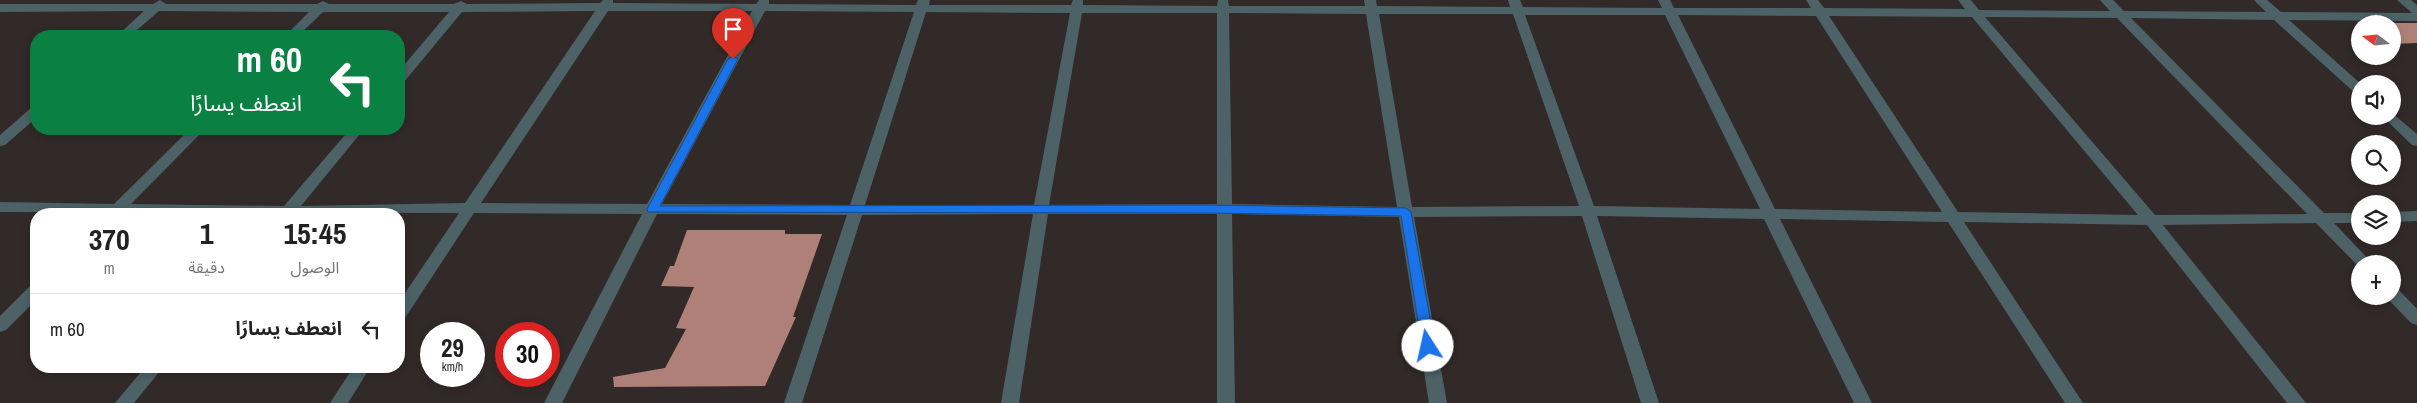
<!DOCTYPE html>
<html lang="ar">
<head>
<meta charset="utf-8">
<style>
  :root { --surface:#fff; --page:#f2f2f2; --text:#222; --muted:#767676; --line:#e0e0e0 }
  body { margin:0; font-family:"Archivo Narrow","Noto Sans Arabic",sans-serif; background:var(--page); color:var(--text); direction:rtl; height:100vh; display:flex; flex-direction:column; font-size:19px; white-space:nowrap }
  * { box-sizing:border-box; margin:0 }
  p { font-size:16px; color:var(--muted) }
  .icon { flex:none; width:28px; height:28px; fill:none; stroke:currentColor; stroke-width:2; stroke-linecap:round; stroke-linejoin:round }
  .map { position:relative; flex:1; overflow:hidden; direction:ltr }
  .drawer { position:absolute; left:30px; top:208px; width:375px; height:165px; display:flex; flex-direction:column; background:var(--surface); border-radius:20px; box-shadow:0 2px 8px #0003; direction:rtl }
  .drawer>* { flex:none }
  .top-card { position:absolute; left:30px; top:30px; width:375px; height:105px; border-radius:20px; box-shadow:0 2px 8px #0003; direction:rtl; background:#0b8043; color:#fff; overflow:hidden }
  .needle { width:32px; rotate:286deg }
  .fabs { position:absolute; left:2351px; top:15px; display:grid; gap:10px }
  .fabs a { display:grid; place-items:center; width:50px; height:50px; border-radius:50%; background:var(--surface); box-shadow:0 2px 8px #0003; font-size:25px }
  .speed { position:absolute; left:420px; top:322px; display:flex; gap:10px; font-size:25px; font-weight:700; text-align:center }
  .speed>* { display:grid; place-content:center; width:65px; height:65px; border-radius:50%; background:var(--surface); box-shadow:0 2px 8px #0003; line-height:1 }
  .speed small { font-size:12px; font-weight:400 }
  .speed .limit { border:8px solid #d22; background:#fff; color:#111 }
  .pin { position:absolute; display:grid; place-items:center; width:42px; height:42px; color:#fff; margin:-51px -21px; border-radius:50% 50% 50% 0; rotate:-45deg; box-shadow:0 0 5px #0007 }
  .pin .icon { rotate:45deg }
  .me { position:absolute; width:55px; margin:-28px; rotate:350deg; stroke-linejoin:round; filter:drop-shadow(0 0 4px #0008) }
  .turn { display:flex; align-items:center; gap:18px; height:105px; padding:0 20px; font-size:22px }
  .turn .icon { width:65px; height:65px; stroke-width:2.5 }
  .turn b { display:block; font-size:35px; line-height:42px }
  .eta { display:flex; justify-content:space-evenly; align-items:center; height:85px; text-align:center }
  .eta b { font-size:30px; font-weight:700; line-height:35px }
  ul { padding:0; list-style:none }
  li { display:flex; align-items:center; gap:15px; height:70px; padding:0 20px; border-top:1px solid var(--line) }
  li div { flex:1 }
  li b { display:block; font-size:19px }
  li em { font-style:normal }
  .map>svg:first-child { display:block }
  .building { fill:#af8078 }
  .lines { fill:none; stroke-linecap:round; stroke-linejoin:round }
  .minor { fill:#4c6266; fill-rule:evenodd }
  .route { fill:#1a73e8; stroke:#114b97 }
</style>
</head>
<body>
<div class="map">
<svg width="2417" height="403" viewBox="0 0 2417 403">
  <rect width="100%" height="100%" fill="#322a28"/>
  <path class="building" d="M2392,23H2417V43L2392,44Z
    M687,230H785V234H822L793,317H796L765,386L614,387L613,377L665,368L686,329L676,328L694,287L661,286L670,266H674Z"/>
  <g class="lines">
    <path class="minor" d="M160,0L166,4H317L323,1L329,4H454L461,1L467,4L600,3L603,0H613V3L756,4L759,0H769V4L916,5L918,0H930L929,5H1071L1073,0H1083V5L1217,6L1218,0H1228L1229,6H1365L1364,0H1376L1377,6L1510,7L1508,0H1520L1523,7L1662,8L1658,0H1670L1674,8H1811L1806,0H1818L1824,8L1965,9L1958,0H1971L1979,10L2110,11L2100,0H2113L2124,11L2266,12L2254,0H2267L2281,12L2412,13L2397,0H2411L2417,5V21L2289,20L2361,84L2360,94L2355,93L2274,20L2131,18L2324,213H2360V223H2334L2373,264H2360V268L2316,223L2163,225L2306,403H2287L2147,225L1964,222L2083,403H2065L1948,222L1780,219L1872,403H1854L1764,219L1597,216L1659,403H1641L1582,216L1414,217L1447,403H1429L1399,217L1232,214L1235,403H1217V214H1048L1019,403H1001L1033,214L862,215L802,403H784L847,215L657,214L562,403H544L642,214L474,213L405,318L399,320V302L459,213L0,212V202L114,204L190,129H205L131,204L284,206L350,129H364L301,206L465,203L595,11L462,12L404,82L399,83V71L449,12H323L298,36H285L309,12L159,11L130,36H117L144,11L0,12V4H153ZM608,11H752L647,204L481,203ZM765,11L914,12L850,205L662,204ZM926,12L1070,13L1034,205H865ZM1082,13H1217V204L1049,205ZM1229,13L1366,14L1397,207L1232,204ZM1379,14H1513L1579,206L1412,207ZM1525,15H1665L1760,209L1594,206ZM1678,15L1816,16L1942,212L1775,209ZM1829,16L1972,17L2138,215L1958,212ZM1985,17L2117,18L2307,214L2155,215Z
      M36,107V118L5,145L0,146V135L31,108Z
      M2392,113L2417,134V146L2412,145L2382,116H2392Z
      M2417,211V221L2392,222V212Z
      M36,284V300L6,330L0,332V316L30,286Z
      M2392,287L2398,289L2417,309V325L2411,323L2386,297L2392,296Z
      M146,366H164L134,403H115Z
      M354,366H371L348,403H330Z"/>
  </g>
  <path class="route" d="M733,56L738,59L660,206L1206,205L1406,208L1411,212L1435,346L1428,350L1422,346L1401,216L1206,213L648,212L647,209L728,59Z"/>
</svg>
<div class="fabs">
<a><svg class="needle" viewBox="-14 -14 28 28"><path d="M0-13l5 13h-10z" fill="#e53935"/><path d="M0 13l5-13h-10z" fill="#767676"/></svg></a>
<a><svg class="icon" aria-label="sound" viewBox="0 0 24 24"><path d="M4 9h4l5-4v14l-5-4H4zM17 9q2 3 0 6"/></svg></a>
<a><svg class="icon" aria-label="search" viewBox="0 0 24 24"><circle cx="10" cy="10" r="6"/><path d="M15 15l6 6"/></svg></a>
<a><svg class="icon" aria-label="layers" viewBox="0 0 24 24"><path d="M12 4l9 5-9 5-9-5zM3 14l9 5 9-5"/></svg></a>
<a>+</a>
</div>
<div class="speed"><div>29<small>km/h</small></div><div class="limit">30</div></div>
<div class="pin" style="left:733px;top:59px;background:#d93025"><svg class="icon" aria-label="arrive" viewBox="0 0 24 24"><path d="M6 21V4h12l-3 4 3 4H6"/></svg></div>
<svg class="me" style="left:1428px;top:346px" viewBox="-20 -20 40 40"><circle r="19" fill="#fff"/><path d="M0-13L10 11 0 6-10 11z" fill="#1a73e8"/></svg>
<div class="top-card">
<div class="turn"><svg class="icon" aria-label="left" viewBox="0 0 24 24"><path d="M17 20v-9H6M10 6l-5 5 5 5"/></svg><div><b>60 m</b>انعطف يسارًا</div></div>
</div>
<section class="drawer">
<div class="eta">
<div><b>15:45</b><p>الوصول</p></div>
<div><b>1</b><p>دقيقة</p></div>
<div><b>370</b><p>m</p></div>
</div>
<ul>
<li><svg class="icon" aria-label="left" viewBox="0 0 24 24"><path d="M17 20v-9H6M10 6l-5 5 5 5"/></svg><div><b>انعطف يسارًا</b></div><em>60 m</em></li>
</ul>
</section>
</div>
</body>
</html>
